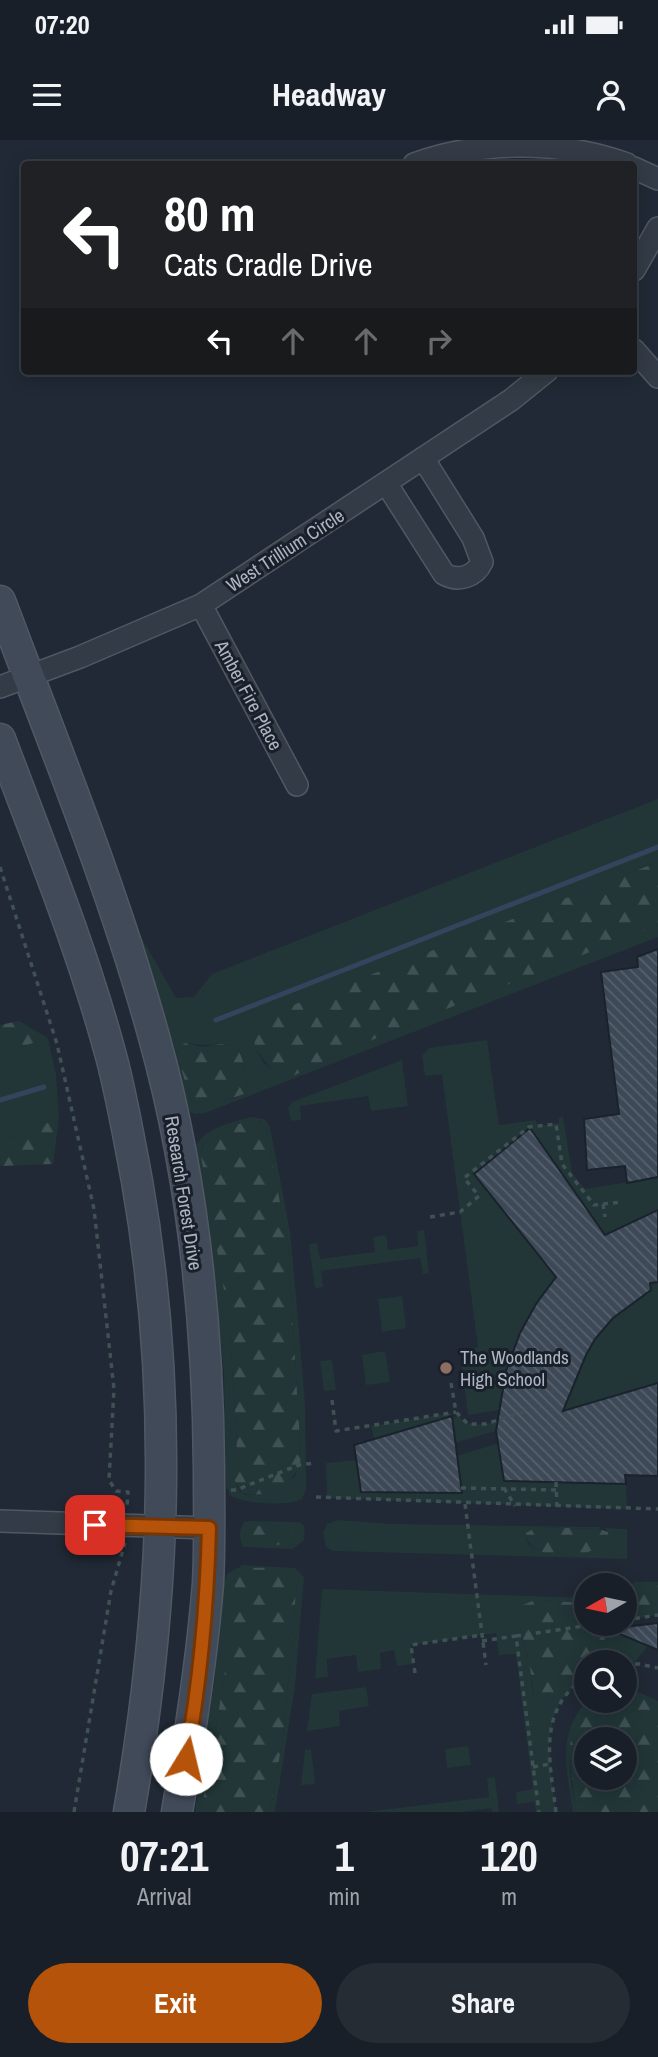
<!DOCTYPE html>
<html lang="en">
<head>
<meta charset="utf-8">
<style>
  :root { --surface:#181f28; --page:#252c34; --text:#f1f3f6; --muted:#9fa2a8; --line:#363d45; --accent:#b45309 }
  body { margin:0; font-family:"Archivo Narrow",sans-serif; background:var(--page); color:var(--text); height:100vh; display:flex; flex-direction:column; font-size:26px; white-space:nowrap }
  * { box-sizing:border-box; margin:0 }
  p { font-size:23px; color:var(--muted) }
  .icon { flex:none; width:38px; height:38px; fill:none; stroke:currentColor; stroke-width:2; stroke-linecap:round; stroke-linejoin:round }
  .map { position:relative; height:1672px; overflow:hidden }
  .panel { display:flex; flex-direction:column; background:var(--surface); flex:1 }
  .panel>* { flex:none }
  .banner { position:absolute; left:21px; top:21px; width:616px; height:214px; border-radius:7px; box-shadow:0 4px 18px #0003,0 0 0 2px var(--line); background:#202124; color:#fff; overflow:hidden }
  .needle { width:46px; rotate:261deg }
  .fabs { position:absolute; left:574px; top:1433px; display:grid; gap:14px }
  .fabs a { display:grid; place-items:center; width:63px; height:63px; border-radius:50%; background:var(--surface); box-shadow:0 4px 18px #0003,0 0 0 2px var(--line); font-size:35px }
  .pin { position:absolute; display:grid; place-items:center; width:60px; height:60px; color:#fff; margin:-30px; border-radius:14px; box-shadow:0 4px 10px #0006 }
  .me { position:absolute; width:77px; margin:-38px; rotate:9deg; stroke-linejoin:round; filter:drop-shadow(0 0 5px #0008) }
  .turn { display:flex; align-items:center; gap:24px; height:147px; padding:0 28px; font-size:32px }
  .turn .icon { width:91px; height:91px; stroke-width:2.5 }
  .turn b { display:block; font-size:49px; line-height:60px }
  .lanes { display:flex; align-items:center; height:66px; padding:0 28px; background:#0003; justify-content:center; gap:35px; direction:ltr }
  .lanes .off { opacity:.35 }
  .eta { display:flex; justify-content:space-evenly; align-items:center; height:119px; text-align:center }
  .eta b { font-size:42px; font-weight:800; line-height:49px }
  .primary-button { display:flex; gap:14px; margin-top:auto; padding:14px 28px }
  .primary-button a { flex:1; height:80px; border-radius:42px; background:var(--accent); color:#fff; font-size:28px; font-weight:800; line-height:80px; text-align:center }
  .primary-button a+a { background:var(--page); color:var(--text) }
  .status { display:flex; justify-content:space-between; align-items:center; height:49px; padding:0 35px; background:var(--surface); direction:ltr }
  .status svg { height:19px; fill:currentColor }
  header { display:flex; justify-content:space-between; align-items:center; height:91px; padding:0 28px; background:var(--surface); font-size:32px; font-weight:800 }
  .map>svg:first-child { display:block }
  .green { fill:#223637; fill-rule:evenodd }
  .forest { fill:url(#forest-firs); fill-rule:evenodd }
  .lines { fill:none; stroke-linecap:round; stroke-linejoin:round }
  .stream { stroke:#33445d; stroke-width:5 }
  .building { fill:url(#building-back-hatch); stroke:#1a222c; stroke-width:2 }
  .minor-casing { stroke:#505864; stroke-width:24 }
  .secondary-casing { stroke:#505864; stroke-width:33 }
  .path { stroke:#3f5154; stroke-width:3.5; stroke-dasharray:5 5; stroke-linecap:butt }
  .minor { stroke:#333b46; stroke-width:21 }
  .secondary { stroke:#414a59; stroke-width:30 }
  .route-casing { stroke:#753606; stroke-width:18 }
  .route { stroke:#b45309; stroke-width:12 }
  .education-dot { fill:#8d6e63; stroke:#19202a; stroke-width:2.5 }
  .labels { text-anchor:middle; stroke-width:6; stroke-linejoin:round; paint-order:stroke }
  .street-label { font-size:19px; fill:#adb5c3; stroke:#19202a }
  .poi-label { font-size:19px; fill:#adb5c3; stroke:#19202a; text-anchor:start }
</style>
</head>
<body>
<div class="status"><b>07:20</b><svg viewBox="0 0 49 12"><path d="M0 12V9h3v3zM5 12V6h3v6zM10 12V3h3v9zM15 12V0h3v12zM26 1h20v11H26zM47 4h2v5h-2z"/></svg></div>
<header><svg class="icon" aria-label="menu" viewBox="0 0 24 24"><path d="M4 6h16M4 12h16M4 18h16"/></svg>Headway<svg class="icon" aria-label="person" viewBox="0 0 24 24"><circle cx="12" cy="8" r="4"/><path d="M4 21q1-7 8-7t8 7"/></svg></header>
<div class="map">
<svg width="658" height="1672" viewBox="0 0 658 1672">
  <defs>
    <pattern id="forest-firs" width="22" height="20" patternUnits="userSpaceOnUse" patternTransform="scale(1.75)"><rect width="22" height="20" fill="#223637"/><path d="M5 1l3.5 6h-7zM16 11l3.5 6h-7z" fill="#3f5152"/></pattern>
    <pattern id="building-back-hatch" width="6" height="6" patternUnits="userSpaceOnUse" patternTransform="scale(1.75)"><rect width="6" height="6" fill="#3e4958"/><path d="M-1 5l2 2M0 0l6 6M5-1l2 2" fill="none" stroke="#57616e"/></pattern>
  </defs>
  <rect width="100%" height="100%" fill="#202935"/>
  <path class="green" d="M658,659V722L260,878L255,908L264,923L279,935H295L401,887L658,785V797L205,973L195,974L189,971L160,860L138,791L176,858L194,857L212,834ZM189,903C205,908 220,901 236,907C245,918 249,941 244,954L206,967L191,961L177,915V912Z
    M48,898L56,935L59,977L24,995L0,999V914Z
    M487,900L499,985L536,980L537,986L559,983V978L563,976L572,1033L585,1049L658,1037V1071L605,1095L474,1034L545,1123L563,1130C526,1169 505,1217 499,1270L468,1275L460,1210L478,1207L442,934L425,936L422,916L429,908Z
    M402,920L408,966L371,971L368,956L300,966L301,980L291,981L288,968L292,962Z
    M251,977L265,979L270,987L290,1091L297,1167L305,1263L306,1349L302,1359C288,1367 243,1364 230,1355L226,1346L224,1234L215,1139L195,1010C199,989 233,982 251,977ZM260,980L266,989L288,1104L301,1318L295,1337L258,1355H245L240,1352L233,1338L237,1303L229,1180L201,1012C207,989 240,986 260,980Z
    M424,1090L429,1133L423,1134L420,1118L321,1131L323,1147L315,1148L309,1104L317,1103L320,1119L375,1112L373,1097L386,1095L388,1110L418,1106L417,1091Z
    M658,1142V1243L541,1278L543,1263L568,1259L567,1247L595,1199L613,1178L650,1143Z
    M402,1156L406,1188L382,1192L378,1159Z
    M385,1211L390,1242L366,1245L362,1215Z
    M332,1220L336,1250L324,1251L320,1221Z
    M527,1271L526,1282L455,1303L452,1277L459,1276C475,1295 507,1277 527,1271Z
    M452,1273V1276L374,1299L371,1286Z
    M499,1303L504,1341L626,1344L627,1369L327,1358L326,1323L356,1320L361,1352L461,1353L457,1316Z
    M338,1380L393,1384L600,1387L599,1389L537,1387L526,1396C527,1401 527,1403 531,1406C539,1413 573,1419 582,1415C592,1410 600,1401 608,1392L605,1388L627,1389V1419L333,1411L326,1407L323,1393L327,1384Z
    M249,1381L300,1382L305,1387L304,1400L293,1409L243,1407C239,1401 239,1388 244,1382Z
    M243,1425L295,1428L304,1437L295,1546L275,1672H270L283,1597L297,1442C288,1423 268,1429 249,1428L224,1539L201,1672H195L215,1537L223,1445L227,1434Z
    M322,1449L586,1458V1463L535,1460L518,1479L529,1522L533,1554L556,1552L565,1543L586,1527V1537C536,1570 550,1622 556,1672H536L534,1662L517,1664L516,1652L533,1649L516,1514L499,1515L496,1493L411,1505L414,1524L397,1526L394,1510L380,1513L381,1529L358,1532L356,1515L327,1519L328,1537L315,1538Z
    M658,1464V1475L625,1480V1470Z
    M604,1484H610L612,1489L648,1506L634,1523L592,1522C605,1510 606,1502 604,1484Z
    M366,1547L369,1566L339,1571L340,1586L307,1591L312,1554Z
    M587,1561H595C559,1586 570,1635 576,1672H573C567,1632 556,1593 587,1561Z
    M468,1606L471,1625L447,1628L445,1609Z
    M311,1609L315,1644L301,1645L305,1610Z
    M495,1637L499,1672H492L491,1668L460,1672H365L489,1657L487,1638Z"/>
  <path class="forest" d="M658,722V785L401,887L295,935L286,936L274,933L255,908L253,888L260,878Z
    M19,881L48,898L0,914V885Z
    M186,903L202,907L221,904L236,907C244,917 250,942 244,954L206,967L191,961L177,915L180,906Z
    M59,977L53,1024L0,1026V999L24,995Z
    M256,979L264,983L266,989L288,1104L301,1318C298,1344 265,1360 242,1353L232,1336L237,1303L229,1180L201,1016C203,990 236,985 256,979Z
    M285,1385L292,1390V1400C283,1407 257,1407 248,1400V1390L254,1386Z
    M537,1387L599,1389L608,1392L609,1401C603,1409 590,1409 581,1416C563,1417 527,1416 526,1393Z
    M249,1428C266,1428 291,1423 297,1442L283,1597L270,1672H201L224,1539L235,1445L240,1433Z
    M636,1442H658V1464L625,1470L627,1446Z
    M535,1460L586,1463V1484H604C606,1501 606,1511 592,1522H586V1527L565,1543L541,1572L535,1563L529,1522L518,1479L520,1466Z
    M625,1550L641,1553L658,1561V1672H576L569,1612L573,1587L582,1572L595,1561H625ZM586,1600H625V1638H586Z"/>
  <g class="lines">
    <path class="stream" d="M216,880L658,707
      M0,960L44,947"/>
  </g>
  <path class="building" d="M658,809V1037L627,1043L625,1026L587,1030L584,979L619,974L601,832L638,827L637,817Z
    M530,988L605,1095L658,1070V1142L650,1143L651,1150L613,1178L595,1199L586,1215L563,1271L658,1243V1336L625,1335L626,1344L504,1341L496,1291L506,1231L520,1193L536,1164L556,1137L474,1034Z
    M452,1276L462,1353L361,1352L354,1305Z
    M658,1483V1510L608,1489Z"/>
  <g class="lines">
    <g class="minor-casing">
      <path id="minor" d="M414,24C480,0 560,0 627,24
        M634,28L658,39
        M634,130L658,88
        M634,210L658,237
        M386,343L444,434C458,442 475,437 482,422L473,398L423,318
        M201,465L297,645
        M0,547L80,517L201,465L511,260L547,231
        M0,1381L209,1388"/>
    </g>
    <g class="secondary-casing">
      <path id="secondary" d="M0,461C54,605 113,748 154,897C193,1036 208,1186 209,1330C209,1368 210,1405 208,1443C202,1520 190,1596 177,1672
        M0,599C39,703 82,808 111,916C122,957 129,999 137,1041C174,1253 166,1460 129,1672"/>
    </g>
    <path class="path" d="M0,727L57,904L94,1069L114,1249L109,1340L116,1351L128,1352L127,1367
      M603,1064L605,1077
      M430,1077L460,1072L479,1056L464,1038L529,987L556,984L562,1024L594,1065L622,1062
      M451,1243L456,1272L468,1284H485L527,1271
      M332,1260L336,1291L456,1272
      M556,1342L557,1367
      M461,1348L557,1350
      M504,1348L515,1366
      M231,1350H236L299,1325L315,1323
      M316,1357L658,1369
      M465,1364L486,1525
      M625,1480L658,1475
      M516,1496L598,1484
      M482,1501L516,1496L539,1672
      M625,1524H639L658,1528
      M415,1533L411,1505L482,1495
      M533,1627L550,1624
      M74,1672L111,1451L125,1403
      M556,1672C550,1622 536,1570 586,1537"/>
    <use href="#minor" class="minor"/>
    <use href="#secondary" class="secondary"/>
  </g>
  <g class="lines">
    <g class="route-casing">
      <path id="route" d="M95,1385L209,1388C207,1466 200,1543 186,1619"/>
    </g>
    <use href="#route" class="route"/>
  </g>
  <circle class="education-dot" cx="446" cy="1228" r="7"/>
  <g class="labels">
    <g class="street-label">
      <text transform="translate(285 410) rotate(-33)" y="7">West Trillium Circle</text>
      <text transform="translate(249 555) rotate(62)" y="7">Amber Fire Place</text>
      <text transform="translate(184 1053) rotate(81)" y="7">Research Forest Drive</text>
    </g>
    <g class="poi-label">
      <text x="460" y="1224">The Woodlands<tspan x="460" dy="22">High School</tspan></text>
    </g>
  </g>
</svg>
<div class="fabs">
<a><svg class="needle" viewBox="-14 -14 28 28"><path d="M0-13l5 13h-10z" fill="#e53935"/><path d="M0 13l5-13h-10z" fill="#9fa2a8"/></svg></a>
<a><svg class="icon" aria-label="search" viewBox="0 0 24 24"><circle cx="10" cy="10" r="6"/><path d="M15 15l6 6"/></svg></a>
<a><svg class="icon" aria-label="layers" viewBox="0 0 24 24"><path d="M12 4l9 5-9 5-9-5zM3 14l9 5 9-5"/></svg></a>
</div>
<div class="pin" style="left:95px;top:1385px;background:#d93025"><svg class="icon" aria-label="arrive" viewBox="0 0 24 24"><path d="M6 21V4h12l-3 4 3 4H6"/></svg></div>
<svg class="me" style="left:186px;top:1619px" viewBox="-20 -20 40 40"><circle r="19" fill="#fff"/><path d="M0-13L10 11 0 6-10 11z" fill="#b45309"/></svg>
<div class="banner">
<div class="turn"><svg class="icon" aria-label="left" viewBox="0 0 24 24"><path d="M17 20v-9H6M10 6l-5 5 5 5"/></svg><div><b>80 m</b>Cats Cradle Drive</div></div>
<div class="lanes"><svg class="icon" aria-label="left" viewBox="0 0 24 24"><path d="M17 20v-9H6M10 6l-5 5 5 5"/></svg><svg class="icon off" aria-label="ahead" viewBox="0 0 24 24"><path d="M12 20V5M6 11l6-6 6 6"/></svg><svg class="icon off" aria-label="ahead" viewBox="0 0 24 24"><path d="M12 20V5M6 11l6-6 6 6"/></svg><svg class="icon off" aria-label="right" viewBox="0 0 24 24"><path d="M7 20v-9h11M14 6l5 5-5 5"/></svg></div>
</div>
</div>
<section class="panel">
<div class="eta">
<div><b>07:21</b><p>Arrival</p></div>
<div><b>1</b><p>min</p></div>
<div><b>120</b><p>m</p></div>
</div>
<div class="primary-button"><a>Exit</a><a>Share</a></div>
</section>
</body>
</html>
